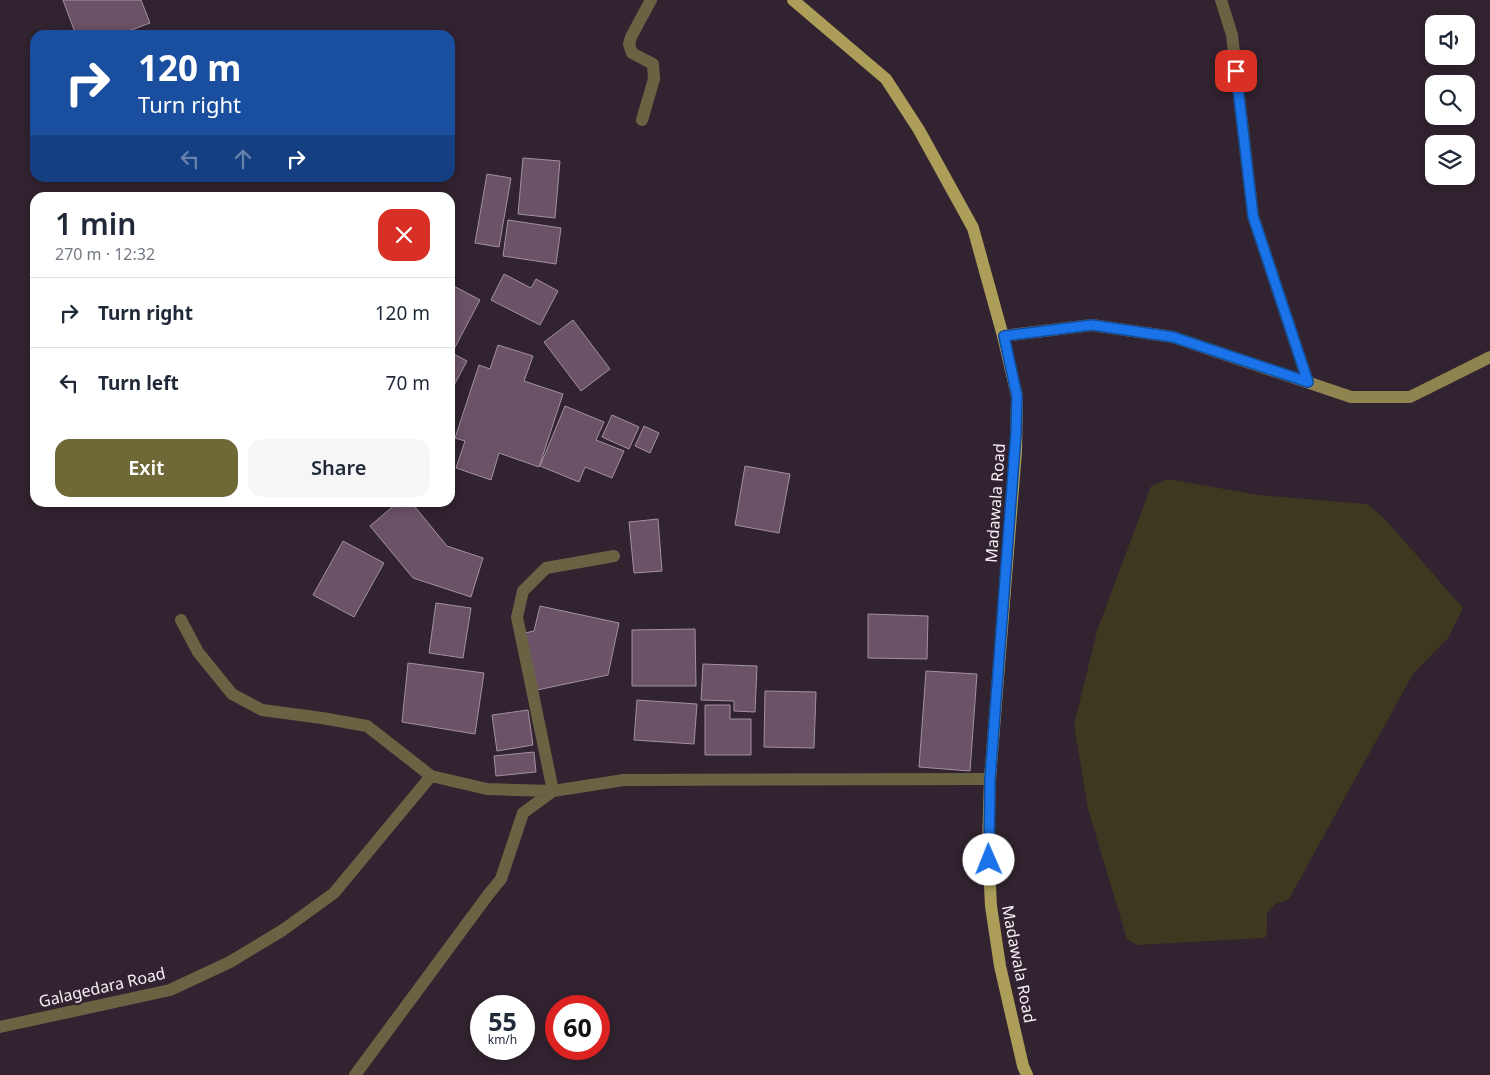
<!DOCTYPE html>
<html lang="en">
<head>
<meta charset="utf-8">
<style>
  :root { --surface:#fff; --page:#f6f6f7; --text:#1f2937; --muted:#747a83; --line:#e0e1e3; --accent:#6f6937 }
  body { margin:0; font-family:"Noto Sans",sans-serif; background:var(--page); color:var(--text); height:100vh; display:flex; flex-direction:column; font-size:19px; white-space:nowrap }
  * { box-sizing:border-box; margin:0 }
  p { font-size:16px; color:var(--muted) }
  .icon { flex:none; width:28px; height:28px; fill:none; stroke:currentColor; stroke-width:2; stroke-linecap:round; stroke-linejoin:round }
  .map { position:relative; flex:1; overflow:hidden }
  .sheet { position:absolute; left:30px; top:192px; width:425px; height:315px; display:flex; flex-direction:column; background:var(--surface); border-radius:15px; box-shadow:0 2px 12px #0003 }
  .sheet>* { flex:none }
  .top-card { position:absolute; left:30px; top:30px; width:425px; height:152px; border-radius:15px; box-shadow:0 2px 12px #0003; background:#1a4fa0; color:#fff; overflow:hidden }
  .tools { position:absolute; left:1425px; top:15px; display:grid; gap:10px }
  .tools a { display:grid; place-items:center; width:50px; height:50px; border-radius:10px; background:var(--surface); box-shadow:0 2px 12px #0003; font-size:25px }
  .speed { position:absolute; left:470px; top:995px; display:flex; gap:10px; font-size:25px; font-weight:700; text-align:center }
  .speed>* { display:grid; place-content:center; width:65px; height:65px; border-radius:50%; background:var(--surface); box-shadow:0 2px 12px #0003; line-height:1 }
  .speed small { font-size:12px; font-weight:400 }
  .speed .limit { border:8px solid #d22; background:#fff; color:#111 }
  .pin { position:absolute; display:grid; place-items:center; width:42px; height:42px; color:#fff; margin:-21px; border-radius:10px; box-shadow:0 2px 8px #0006 }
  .me { position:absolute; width:55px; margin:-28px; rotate:359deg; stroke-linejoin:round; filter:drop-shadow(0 0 4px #0008) }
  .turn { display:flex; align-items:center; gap:18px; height:105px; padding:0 25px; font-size:22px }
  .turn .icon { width:65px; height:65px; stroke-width:2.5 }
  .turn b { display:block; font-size:35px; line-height:42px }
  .lanes { display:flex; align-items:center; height:48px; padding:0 25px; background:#0003; justify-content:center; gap:25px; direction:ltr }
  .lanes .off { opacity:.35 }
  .round { display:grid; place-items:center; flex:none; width:52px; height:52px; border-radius:15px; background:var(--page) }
  .head { display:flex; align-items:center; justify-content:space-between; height:85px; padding:0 25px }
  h1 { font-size:30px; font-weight:600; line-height:38px }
  .button { display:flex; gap:10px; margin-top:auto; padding:10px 25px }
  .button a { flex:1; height:58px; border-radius:15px; background:var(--accent); color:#fff; font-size:20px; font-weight:600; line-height:58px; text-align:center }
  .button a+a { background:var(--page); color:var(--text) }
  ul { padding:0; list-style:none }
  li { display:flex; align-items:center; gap:15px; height:70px; padding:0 25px; border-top:1px solid var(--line) }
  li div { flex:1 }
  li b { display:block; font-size:19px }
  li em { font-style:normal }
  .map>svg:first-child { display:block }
  .green { fill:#3d381f }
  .building { fill:#6b5267; stroke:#a391a0 }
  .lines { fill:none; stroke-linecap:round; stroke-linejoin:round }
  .street { stroke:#6a6343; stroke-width:12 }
  .secondary { stroke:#8f8450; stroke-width:12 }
  .primary { stroke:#ac9d59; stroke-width:12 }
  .route-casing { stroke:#114b97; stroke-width:12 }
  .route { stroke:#1a73e8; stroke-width:9 }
  .labels { text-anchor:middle; stroke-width:5; stroke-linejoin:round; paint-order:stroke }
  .street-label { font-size:16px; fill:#f8eef6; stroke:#31232f }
</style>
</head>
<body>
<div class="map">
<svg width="1490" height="1075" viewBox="0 0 1490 1075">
  <rect width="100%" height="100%" fill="#31232f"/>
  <path class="green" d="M1167,479L1259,495L1367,504L1385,519L1463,608L1448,638L1413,674L1290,897L1286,901L1275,904L1267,913V934L1265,938L1137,945L1127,939L1088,809L1074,725L1097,631L1151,486Z"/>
  <path class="building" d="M63,0H141L150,23L118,35H76Z
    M523,158L560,161L555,218L518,214Z
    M487,174L511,178L499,247L475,243Z
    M508,220L561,228L556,264L503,256Z
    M504,274L531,288L536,279L558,291L540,325L491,300Z
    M450,284L480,300L452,353L467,361L450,393Z
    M573,320L610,369L581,391L544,342Z
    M498,345L533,356L524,381L563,394L539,467L499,453L491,480L456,468L465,441L455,438L479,365L490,369Z
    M565,406L604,422L596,440L624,451L612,478L585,467L579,482L540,466Z
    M612,415L639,427L629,449L602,437Z
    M644,426L659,433L650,453L635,446Z
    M745,466L790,474L779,533L735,525Z
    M398,502H411L447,546L483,558L471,597L413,578L370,526Z
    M658,519L662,571L634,573L629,522Z
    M343,541L384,563L354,617L313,595Z
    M436,603L471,608L463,658L429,653Z
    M540,606L619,623L608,675L537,690L525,633L534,631Z
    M868,614L928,616L927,659L868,658Z
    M695,629L696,686H632V630Z
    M408,663L484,673L475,734L402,722Z
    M703,664L757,666L755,712L734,711V701L701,700Z
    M926,671L977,674L970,771L919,767Z
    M765,691L816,692L814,748L764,747Z
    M637,700L697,704L694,744L634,740Z
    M705,705H730V719H751V755H705Z
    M528,710L533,745L497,751L492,715Z
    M534,752L536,772L496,776L494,756Z"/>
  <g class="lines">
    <path class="street" d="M1221,0L1232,35L1253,216L1308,382
      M642,120L654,79L653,64L632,53L629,44L631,37L651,0
      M181,620L198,652L232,694L262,710L322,718L367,726L431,776L487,789L553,791L624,780L990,779
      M553,791L517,617L523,591L546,568L614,556
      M0,1027L170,990L230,962L283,930L334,893L431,776
      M355,1075L488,895L501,879L523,813L553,791"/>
    <path class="secondary" d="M1003,336L1092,325L1173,337L1351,397H1410L1490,357"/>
    <path class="primary" d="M793,0L886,79L919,130L973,228L1003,336L1017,396L1016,451L990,779L988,845L991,906L1000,966L1023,1066L1027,1075"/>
  </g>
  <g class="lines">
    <g class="route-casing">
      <path id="route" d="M989,860L990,779L1016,433L1017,396L1004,336L1092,325L1173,337L1308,382L1253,216L1236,71"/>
    </g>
    <use href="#route" class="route"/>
  </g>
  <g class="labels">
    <g class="street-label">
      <text transform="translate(995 503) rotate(-86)" y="6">Madawala Road</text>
      <text transform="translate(1019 964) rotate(79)" y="6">Madawala Road</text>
      <text transform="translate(102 987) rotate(-13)" y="6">Galagedara Road</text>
    </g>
  </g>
</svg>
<div class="tools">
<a><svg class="icon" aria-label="sound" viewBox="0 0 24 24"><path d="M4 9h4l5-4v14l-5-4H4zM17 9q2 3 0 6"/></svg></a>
<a><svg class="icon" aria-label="search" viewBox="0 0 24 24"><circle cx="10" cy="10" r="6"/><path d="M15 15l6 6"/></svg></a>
<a><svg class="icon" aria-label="layers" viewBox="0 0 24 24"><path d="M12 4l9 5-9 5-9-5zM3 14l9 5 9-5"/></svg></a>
</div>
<div class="speed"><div>55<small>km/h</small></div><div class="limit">60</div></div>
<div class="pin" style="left:1236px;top:71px;background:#d93025"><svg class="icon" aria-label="arrive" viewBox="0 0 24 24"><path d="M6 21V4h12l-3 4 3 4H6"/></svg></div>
<svg class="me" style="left:989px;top:860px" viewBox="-20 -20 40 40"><circle r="19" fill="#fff"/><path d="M0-13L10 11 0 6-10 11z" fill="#1a73e8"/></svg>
<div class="top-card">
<div class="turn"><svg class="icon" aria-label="right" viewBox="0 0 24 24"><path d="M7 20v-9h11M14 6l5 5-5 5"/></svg><div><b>120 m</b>Turn right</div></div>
<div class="lanes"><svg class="icon off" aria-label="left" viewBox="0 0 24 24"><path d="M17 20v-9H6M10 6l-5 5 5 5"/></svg><svg class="icon off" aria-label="ahead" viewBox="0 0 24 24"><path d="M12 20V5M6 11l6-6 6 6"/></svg><svg class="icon" aria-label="right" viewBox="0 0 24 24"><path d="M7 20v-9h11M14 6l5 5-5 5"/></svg></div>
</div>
<section class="sheet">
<div class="head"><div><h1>1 min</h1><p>270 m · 12:32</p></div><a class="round" style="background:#d93025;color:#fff"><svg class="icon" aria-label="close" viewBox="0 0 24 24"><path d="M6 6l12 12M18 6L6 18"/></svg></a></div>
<ul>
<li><svg class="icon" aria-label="right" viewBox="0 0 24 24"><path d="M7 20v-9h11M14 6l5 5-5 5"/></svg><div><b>Turn right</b></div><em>120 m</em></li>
<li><svg class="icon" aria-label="left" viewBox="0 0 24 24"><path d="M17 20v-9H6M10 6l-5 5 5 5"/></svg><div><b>Turn left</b></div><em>70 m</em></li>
</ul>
<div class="button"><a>Exit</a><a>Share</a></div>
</section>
</div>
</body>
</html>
